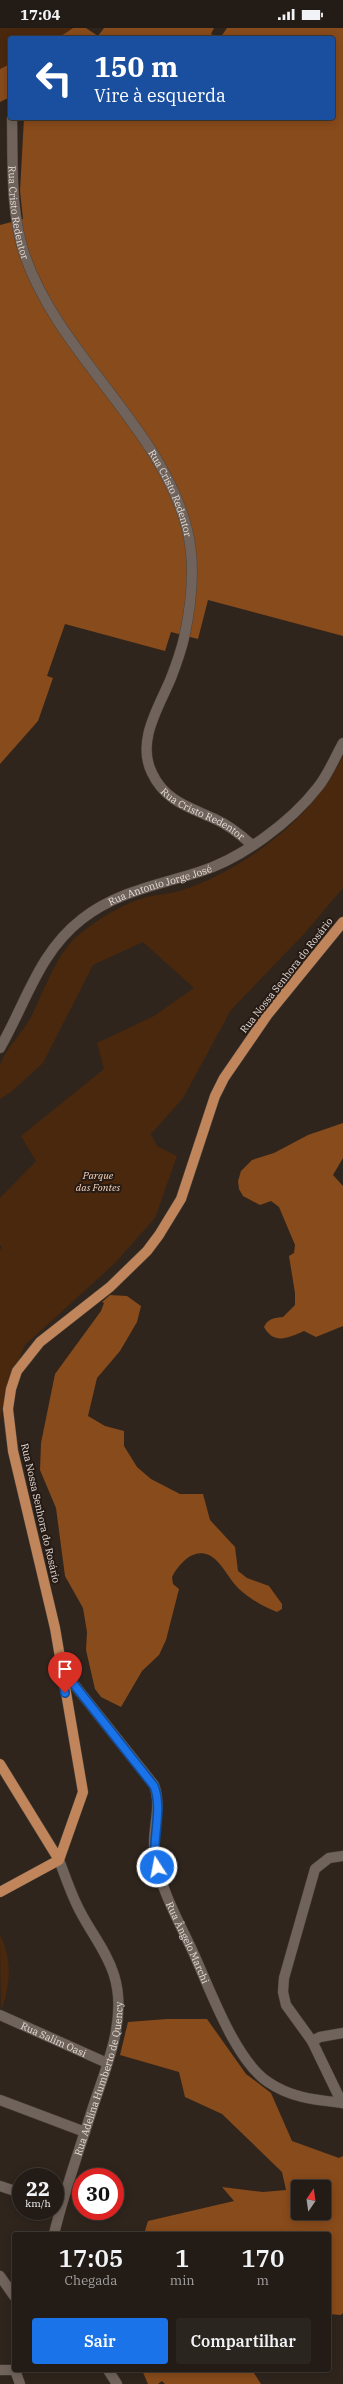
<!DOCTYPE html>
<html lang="pt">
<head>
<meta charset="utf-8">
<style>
  :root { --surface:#231c16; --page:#2b251f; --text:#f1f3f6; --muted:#a3a1a1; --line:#403a35; --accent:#1a73e8 }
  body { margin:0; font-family:"IBM Plex Serif",serif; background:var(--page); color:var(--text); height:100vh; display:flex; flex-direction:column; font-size:15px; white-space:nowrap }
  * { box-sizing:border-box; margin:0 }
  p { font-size:13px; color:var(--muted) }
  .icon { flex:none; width:22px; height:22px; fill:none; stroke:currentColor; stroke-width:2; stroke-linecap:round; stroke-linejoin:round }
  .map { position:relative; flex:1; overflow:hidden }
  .details { position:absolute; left:12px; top:2204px; width:319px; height:140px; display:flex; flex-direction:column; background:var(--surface); border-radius:4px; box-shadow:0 2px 10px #0003,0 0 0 1px var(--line) }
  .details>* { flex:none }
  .hud { position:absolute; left:8px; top:8px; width:327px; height:84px; border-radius:4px; box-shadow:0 2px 10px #0003,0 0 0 1px var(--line); background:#1a4fa0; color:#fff; overflow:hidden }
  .needle { width:26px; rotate:13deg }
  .buttons { position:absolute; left:291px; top:2152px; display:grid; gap:8px }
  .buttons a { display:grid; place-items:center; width:40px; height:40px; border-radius:4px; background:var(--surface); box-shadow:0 2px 10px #0003,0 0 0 1px var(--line); font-size:20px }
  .speed { position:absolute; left:12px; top:2140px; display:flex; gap:8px; font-size:20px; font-weight:700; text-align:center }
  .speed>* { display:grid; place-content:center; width:52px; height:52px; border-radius:50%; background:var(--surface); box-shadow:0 2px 10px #0003,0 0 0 1px var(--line); line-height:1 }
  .speed small { font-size:10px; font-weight:400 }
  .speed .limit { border:6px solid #d22; background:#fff; color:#111 }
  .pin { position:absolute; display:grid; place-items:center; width:34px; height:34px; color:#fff; margin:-41px -17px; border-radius:50% 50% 50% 0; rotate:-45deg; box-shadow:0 0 4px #0007 }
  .pin .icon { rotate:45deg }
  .me { position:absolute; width:44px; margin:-22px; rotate:349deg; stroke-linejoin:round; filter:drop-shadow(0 0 3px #0008) }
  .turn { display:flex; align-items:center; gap:14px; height:84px; padding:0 20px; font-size:18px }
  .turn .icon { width:52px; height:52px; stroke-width:2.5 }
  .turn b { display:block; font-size:28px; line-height:34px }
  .eta { display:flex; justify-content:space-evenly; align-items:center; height:68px; text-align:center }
  .eta b { font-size:24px; font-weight:600; line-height:28px }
  .action { display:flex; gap:8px; margin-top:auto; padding:8px 20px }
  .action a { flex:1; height:46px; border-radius:4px; background:var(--accent); color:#fff; font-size:16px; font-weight:600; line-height:46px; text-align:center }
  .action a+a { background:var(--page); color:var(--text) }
  .status { display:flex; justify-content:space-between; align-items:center; height:28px; padding:0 20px; background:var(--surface); direction:ltr }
  .status svg { height:11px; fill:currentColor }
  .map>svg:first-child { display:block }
  .green { fill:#4a280d }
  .forest { fill:#884b1b; fill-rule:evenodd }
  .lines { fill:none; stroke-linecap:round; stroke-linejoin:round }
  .minor-casing { stroke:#4c443d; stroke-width:11 }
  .major-casing { stroke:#4c443d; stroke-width:11 }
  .minor { stroke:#70635b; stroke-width:10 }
  .major { stroke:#c0855a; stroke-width:10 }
  .route-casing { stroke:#114b97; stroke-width:10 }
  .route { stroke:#1a73e8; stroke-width:7 }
  .labels { text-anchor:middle; stroke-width:4; stroke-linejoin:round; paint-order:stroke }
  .street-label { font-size:10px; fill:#e3dcd7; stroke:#261b14 }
  .park-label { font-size:10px; font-style:italic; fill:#fbd6be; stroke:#261b14 }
</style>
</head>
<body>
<div class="status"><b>17:04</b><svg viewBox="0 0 49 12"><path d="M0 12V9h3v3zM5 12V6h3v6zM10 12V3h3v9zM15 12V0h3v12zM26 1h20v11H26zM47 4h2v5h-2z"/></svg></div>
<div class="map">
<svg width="343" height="2356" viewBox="0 0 343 2356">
  <rect width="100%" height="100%" fill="#2f251d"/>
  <path class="green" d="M0,0H73L58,10H10V36L0,41Z
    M343,728V860L304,906L231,982L183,1070L151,1106L157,1118L177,1128L155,1190L115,1235L25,1317L6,1363L0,1392V1222L2,1219L0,1217V1170L36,1133L21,1108L104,1041L97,1015L154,988L194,960L143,914L93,937L43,1035L11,1064L0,1071C0,1061 0,1048 0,1038C3,1024 25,1002 32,987C45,961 57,923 81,905C99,890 125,875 147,869C158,866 169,866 180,863C246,841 313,790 343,728Z
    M0,1907C13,1933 10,1957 1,1984Z"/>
  <path class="forest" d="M73,0H86L98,8L104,0H214L211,6L219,10H58Z
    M227,0H343V608L208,572L198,611L171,604L165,623L65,596L47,648L53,650L38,693L0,736V197L23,191L20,163L24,90H333V10H220Z
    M10,36V69L0,74V41Z
    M343,1095V1130L333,1147L343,1158V1298L316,1309L304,1303C288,1310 274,1317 264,1299C268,1290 275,1290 283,1289L295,1277V1265L289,1228L294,1225L295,1217L279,1179L271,1173L260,1177L243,1168L239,1161L238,1153L241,1143L252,1132L274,1125L308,1107Z
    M110,1267L127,1268L141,1278L137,1294L120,1323L97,1350L88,1388L105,1398L124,1403V1418L137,1439L151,1451L180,1466H203L210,1492L235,1519L238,1543L247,1550L269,1558L282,1576V1581L277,1584C263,1579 249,1570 238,1560C230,1552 225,1541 217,1533C199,1515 181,1532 172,1549L173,1556L179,1561L166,1612L159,1627L142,1643L121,1679L101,1669L95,1661L86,1622L87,1604L83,1580L65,1548L56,1480L40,1442L41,1415L55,1346L101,1283L104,1275L102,1274Z
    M167,1991H207L246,2046L271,2065L292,2113L339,2130L343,2128V2285L341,2287L329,2286V2206H144L148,2193L234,2173L222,2159L263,2164L286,2162L282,2144L222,2086L185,2069L179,2044L120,2027L128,1994ZM298,2159H324V2185H298Z
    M142,2342H252L261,2356H165L162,2353L158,2356H148Z"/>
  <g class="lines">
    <g class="minor-casing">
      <g id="minor">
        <path id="s1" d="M12,90C13,136 10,184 25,228C60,328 161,399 187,501C196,537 192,574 184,610C181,623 176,637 171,650C159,679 136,713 152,745C165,773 189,779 215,791C229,797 241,807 252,817"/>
        <path id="s2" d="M0,1020C26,975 39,924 82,891C116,864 158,857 199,844C241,831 291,794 318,759C328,747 335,729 343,715"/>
        <path id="s3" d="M61,1640L154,1757C163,1781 150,1805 155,1829C161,1862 179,1894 193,1924C210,1961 235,2032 268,2054C291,2070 316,2072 343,2075"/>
        <path id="s4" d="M0,1987L107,2035"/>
        <path d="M312,2013L320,2009L343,2005"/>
        <path d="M0,2072L85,2104"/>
        <path d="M342,2075L312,2013L286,1977L283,1964L284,1950L315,1841L329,1830L343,1828"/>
        <path d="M0,2158L21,2165"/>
        <path id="s5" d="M54,2206C64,2164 79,2123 92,2082C106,2039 128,1991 114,1947C107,1924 92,1906 81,1885C72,1869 66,1850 59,1832"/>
        <path d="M0,2248L14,2268"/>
        <path d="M0,2342H15"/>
        <path d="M15,2342L20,2356"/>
        <path d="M108,2342L117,2356"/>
      </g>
    </g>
    <g class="major-casing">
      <path id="major" d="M0,1736L59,1832
        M59,1832L83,1764L55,1600L13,1423L8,1381L11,1361L17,1343L40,1314L110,1259L147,1223L159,1207L181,1171L215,1068L224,1050L268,986L343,894
        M0,1864L59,1832"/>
    </g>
    <use href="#minor" class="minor"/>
    <use href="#major" class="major"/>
  </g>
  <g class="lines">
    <g class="route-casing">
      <path id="route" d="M65,1665L61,1640L154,1758C164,1784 150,1812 157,1839"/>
    </g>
    <use href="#route" class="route"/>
  </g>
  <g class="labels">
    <g class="street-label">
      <text dy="4" stroke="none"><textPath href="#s1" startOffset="95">Rua Cristo Redentor</textPath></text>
      <text dy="4" stroke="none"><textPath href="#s1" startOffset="419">Rua Cristo Redentor</textPath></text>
      <text dy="4" stroke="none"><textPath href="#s1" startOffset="778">Rua Cristo Redentor</textPath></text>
      <text dy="4" stroke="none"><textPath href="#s2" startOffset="240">Rua Antonio Jorge José</textPath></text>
      <text transform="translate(286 947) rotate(-52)" y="4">Rua Nossa Senhora do Rosário</text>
      <text transform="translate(41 1485) rotate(77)" y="4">Rua Nossa Senhora do Rosário</text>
      <text dy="4" stroke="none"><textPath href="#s3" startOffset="314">Rua Ângelo Marchi</textPath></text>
      <text dy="4" stroke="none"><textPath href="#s4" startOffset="59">Rua Salim Oasi</textPath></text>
      <text dy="4" stroke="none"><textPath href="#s5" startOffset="162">Rua Adelina Humberto de Quency</textPath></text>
    </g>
    <g class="park-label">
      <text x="98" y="1151">Parque<tspan x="98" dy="12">das Fontes</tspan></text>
    </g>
  </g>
</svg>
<div class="buttons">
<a><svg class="needle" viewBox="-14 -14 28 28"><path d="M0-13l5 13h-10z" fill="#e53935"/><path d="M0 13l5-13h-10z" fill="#a3a1a1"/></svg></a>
</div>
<div class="speed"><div>22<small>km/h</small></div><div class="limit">30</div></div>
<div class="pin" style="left:65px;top:1665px;background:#d93025"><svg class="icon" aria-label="arrive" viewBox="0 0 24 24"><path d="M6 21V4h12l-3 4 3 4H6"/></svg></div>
<svg class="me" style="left:157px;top:1839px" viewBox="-20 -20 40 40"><circle r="17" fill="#1a73e8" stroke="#fff" stroke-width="3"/><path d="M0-11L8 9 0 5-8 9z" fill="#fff"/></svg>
<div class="hud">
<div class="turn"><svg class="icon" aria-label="left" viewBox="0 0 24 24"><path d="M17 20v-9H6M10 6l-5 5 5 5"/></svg><div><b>150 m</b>Vire à esquerda</div></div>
</div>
<section class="details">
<div class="eta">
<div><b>17:05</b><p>Chegada</p></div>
<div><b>1</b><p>min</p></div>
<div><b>170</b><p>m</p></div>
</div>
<div class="action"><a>Sair</a><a>Compartilhar</a></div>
</section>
</div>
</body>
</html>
